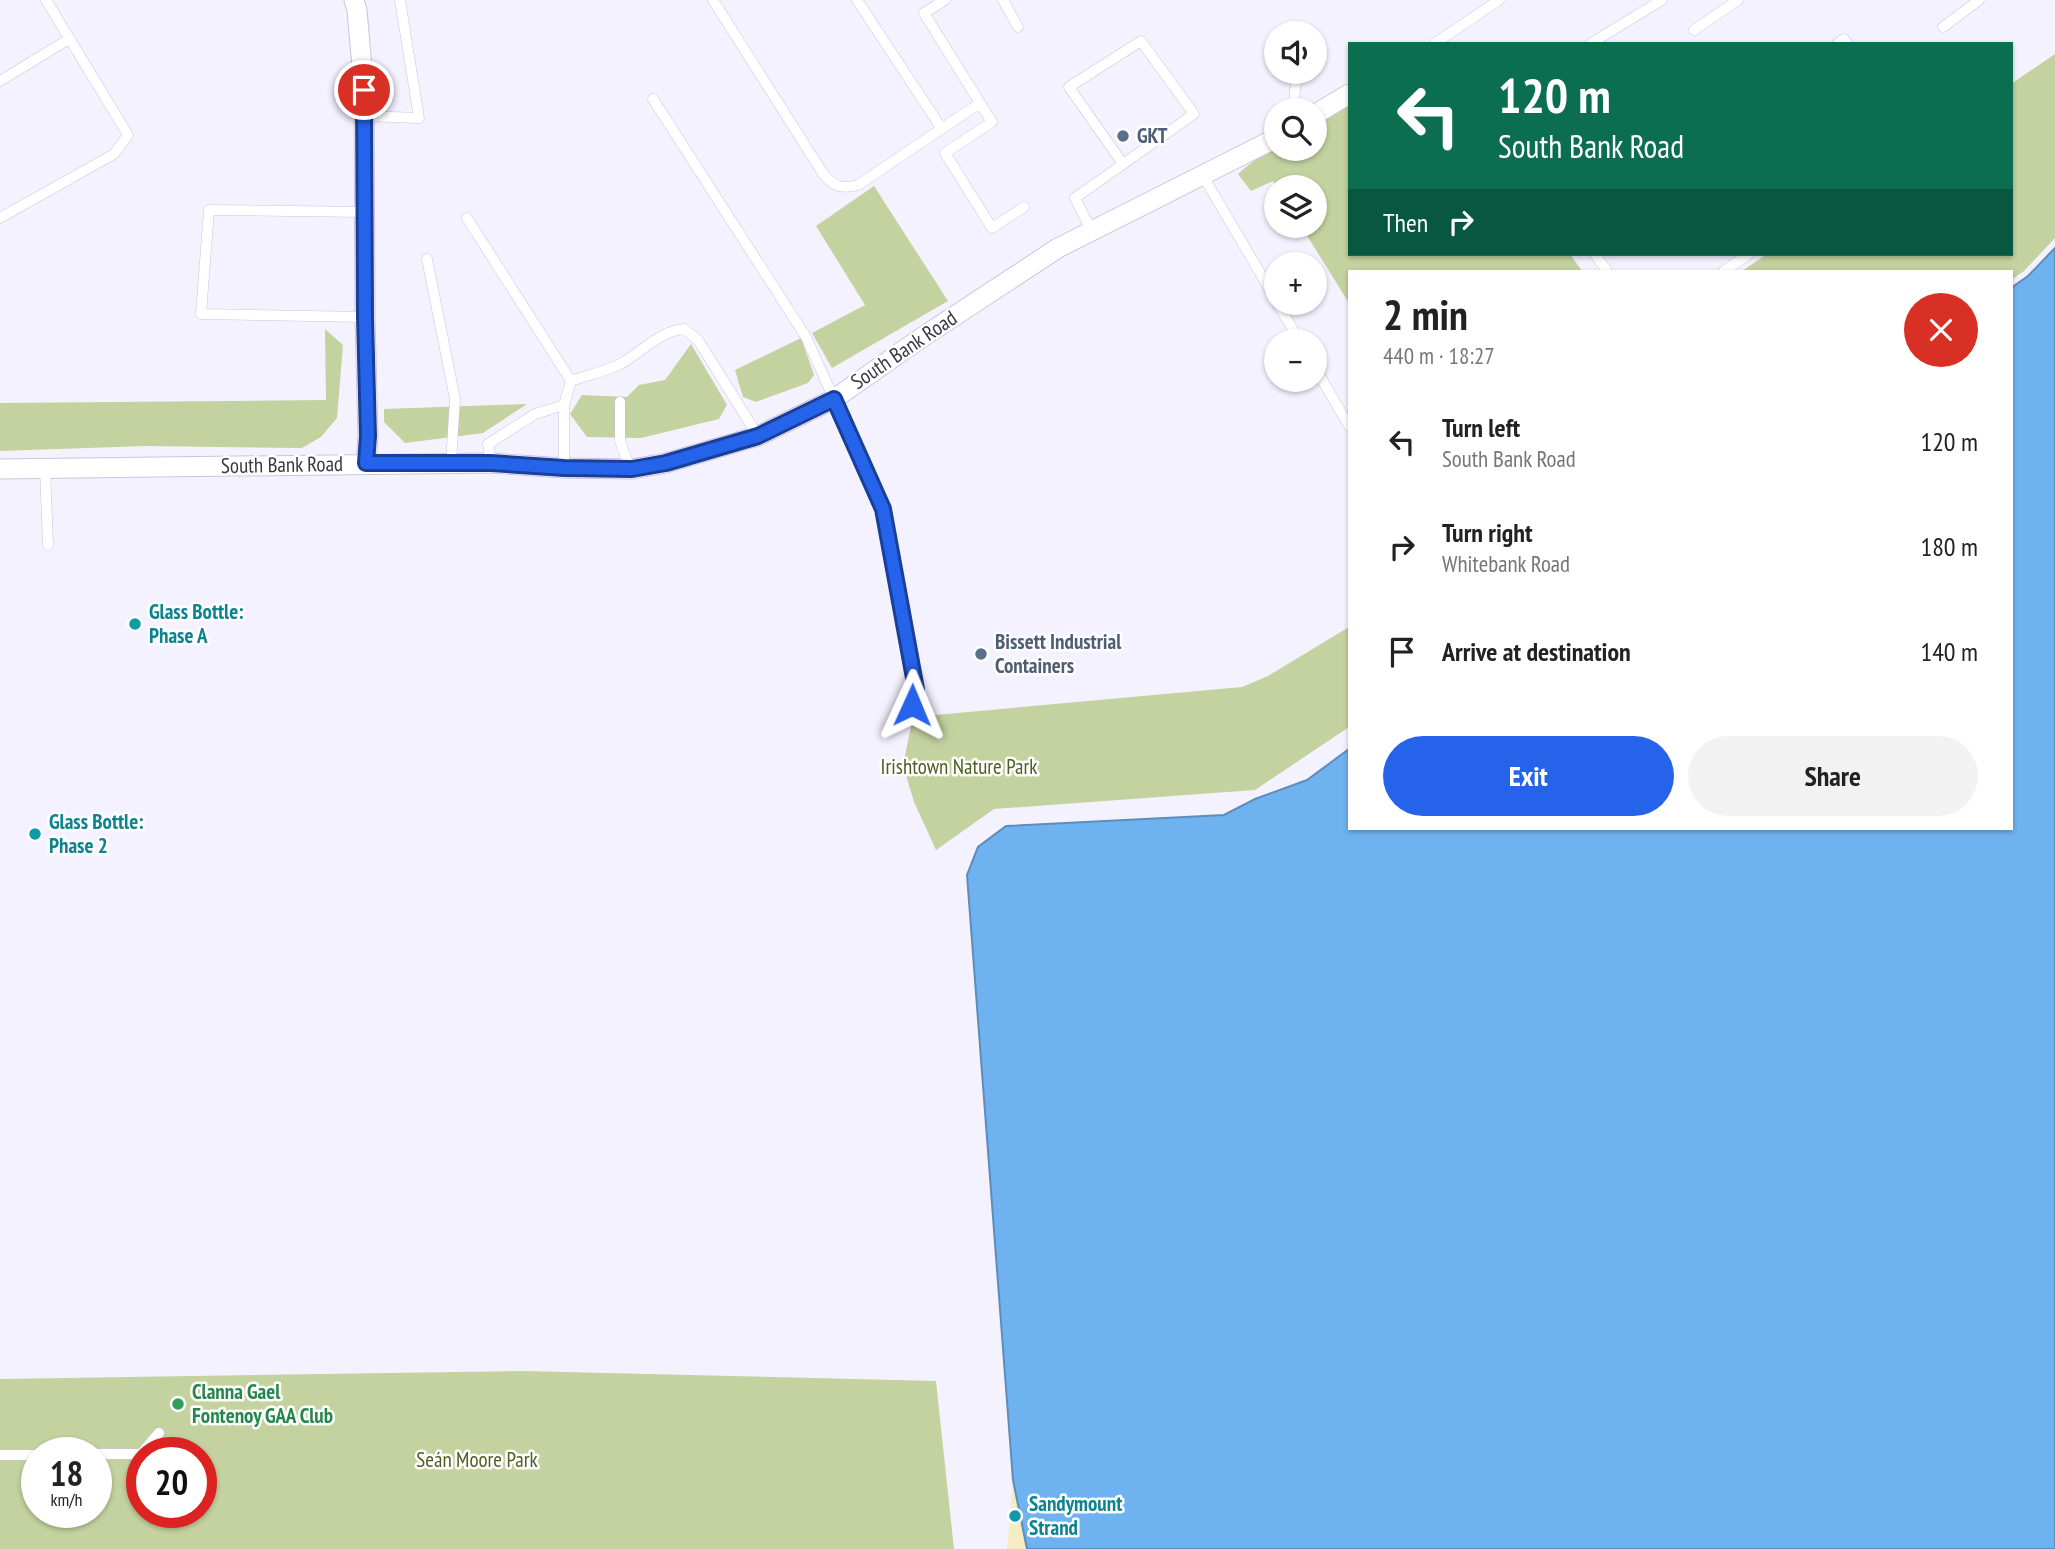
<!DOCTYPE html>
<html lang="en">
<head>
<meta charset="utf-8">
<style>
  :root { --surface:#fff; --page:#f2f2f2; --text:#222; --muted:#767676; --accent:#2563eb }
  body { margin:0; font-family:"PT Sans Narrow",sans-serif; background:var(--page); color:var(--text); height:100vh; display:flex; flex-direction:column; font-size:26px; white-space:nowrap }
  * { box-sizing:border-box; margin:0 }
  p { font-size:23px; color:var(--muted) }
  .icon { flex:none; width:38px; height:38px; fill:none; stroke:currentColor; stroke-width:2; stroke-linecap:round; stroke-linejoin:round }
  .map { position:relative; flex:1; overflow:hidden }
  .panel { position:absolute; left:1348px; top:270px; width:665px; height:560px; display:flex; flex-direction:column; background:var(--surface); border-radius:0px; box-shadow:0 2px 5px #0004 }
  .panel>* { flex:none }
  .banner { position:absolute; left:1348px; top:42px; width:665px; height:214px; border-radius:0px; box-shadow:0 2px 5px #0004; background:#0b6e4f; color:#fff; overflow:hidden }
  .fabs { position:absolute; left:1264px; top:21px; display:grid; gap:14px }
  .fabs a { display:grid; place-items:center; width:63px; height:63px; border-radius:50%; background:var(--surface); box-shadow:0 2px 5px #0004; font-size:35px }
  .speed { position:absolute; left:21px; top:1437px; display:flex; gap:14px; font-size:35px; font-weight:700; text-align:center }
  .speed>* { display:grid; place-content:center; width:91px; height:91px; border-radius:50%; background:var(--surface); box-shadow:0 2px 5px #0004; line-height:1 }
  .speed small { font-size:18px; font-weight:400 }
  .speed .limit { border:10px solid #d22; background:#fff; color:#111 }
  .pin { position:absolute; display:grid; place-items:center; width:60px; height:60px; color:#fff; margin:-30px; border:4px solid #fff; border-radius:50%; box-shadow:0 2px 7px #0007 }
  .me { position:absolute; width:77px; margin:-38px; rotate:1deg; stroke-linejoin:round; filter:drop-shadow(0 0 5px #0008) }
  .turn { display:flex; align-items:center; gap:24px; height:147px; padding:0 35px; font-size:32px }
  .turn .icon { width:91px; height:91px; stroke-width:2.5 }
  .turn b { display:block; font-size:49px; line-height:60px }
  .then { display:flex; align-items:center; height:66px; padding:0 35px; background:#0003; gap:14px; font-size:26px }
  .round { display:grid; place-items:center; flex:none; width:74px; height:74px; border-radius:37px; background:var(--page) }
  .headline { display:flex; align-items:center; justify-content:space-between; height:119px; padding:0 35px }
  h1 { font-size:42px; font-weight:700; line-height:52px }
  .primary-button { display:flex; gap:14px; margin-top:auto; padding:14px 35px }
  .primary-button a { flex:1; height:80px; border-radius:42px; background:var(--accent); color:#fff; font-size:28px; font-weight:700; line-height:80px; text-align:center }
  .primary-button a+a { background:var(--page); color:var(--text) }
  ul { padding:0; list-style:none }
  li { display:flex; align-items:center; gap:21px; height:105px; padding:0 35px }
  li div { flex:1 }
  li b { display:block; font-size:26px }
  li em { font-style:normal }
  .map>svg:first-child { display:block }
  .green { fill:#c3d29f; fill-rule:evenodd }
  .sand { fill:#f5ebc5 }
  .water { fill:#6eb2ef; stroke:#5e8dbb; stroke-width:2 }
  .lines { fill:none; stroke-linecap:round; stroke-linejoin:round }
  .lane-casing { stroke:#cac3e2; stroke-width:11 }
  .street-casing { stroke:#cac3e2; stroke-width:21 }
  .lane { stroke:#fff; stroke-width:10 }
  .street { stroke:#fff; stroke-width:19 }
  .route-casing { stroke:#184099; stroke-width:18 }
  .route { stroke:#2563eb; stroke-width:12 }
  .service-dot { fill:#5c6f8a; stroke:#fff; stroke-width:2.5 }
  .culture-dot { fill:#0f9aa8; stroke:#fff; stroke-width:2.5 }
  .leisure-dot { fill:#2e9e5b; stroke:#fff; stroke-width:2.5 }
  .labels { text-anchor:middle; stroke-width:5; stroke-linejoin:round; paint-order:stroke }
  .service-label { font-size:21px; font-weight:bold; fill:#4e5e75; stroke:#fff; text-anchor:start }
  .street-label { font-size:21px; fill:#3a3743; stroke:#fff }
  .culture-label { font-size:21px; font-weight:bold; fill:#0d838f; stroke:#fff; text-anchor:start }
  .park-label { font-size:21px; fill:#505e22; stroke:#fff }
  .leisure-label { font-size:21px; font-weight:bold; fill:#27864d; stroke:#fff; text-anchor:start }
</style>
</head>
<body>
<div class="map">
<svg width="2055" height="1549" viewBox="0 0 2055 1549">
  <rect width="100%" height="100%" fill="#f5f2ff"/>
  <path class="green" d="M2055,54V238L2024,271L2011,280V271H1742L1767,254H2011V84Z
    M1349,106V254H1570L1582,271H1349V303L1301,226H1314V187H1277L1273,181L1251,191L1238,174C1269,147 1274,149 1314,149V126Z
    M874,186L948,301L832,368L812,333L865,305L816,226Z
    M325,329L343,345L337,418L321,437L302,448L146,446L0,451V403L326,400Z
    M801,338L814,375L808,383L756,402L743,397L735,370Z
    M691,344L727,405L719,419L641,438L587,437L570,414L582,395L627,397L639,385L665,380Z
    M527,404L483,433L405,443L384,422V409Z
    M1349,627V727L1255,790L994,809L936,850L914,802L903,765L913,717L1242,687L1268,676Z
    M523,1371L936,1381L954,1549H0V1379ZM37,1452H96V1512H37ZM142,1452H201V1512H142Z"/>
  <path class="sand" d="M1013,1480L1027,1549H1007Z"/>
  <path class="water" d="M2055,248V1549H1027L1013,1480L967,875L978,847L1006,826L1224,815L1255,799L1307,780L1349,749V828H2011V288L2028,276Z"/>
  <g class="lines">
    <g class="lane-casing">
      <path id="lane" d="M713,0L824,175C835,187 842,189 858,185L980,103L924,13L945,0
        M857,0L942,129
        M1003,0L1018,27
        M1943,27L1979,0
        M1694,30L1738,0
        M1434,44L1499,0
        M1590,44L1662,0
        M1837,44L1844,39L1848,44
        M0,81L69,39
        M653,99L806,337L834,399L883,509L916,689L912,705
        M980,103L992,122L945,153L992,228L1024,207
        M1293,110L1297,72
        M363,116L419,118L400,0
        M1203,176L1276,300
        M364,212L209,210L201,314L365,317
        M0,218L114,154L128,135L46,0
        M467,218L571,381
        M1092,232L1075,198L1194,114L1141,41L1069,87L1123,164
        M1595,254L1607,271
        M427,259L455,399L451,463
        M1724,271L1749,254
        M1277,303L1300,341
        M1314,366L1349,426
        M620,402V441L630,469
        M564,405L571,381C587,375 605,372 620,364C641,353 659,331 684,329L698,340L758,436
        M491,463L488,444L535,414L564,405V468
        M45,468L48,545
        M96,1454H141L159,1433
        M0,1455H37"/>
    </g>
    <g class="street-casing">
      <path id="street" d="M354,0L357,10L364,90L365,317L368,436L366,463
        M1314,115L1349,94
        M0,469L491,463L564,468L632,469L666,463L758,436L834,399L921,338L1058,248L1276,138"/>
    </g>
    <use href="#lane" class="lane"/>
    <use href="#street" class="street"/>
  </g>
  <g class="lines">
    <g class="route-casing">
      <path id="route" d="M364,90L365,317L368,436L366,463H491L564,468L632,469L666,463L758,436L834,399L883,509L916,689L912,705"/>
    </g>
    <use href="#route" class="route"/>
  </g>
  <g class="service-dot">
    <circle cx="1123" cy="136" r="7"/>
    <circle cx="981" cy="654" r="7"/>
  </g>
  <g class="culture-dot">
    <circle cx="135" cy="624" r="7"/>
    <circle cx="35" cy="834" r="7"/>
    <circle cx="1015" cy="1516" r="7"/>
  </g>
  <circle class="leisure-dot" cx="178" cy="1404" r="7"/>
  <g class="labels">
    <g class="service-label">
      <text x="1137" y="143">GKT</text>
      <text x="995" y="649">Bissett Industrial<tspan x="995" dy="24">Containers</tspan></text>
    </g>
    <g class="street-label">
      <text transform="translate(904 350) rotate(-34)" y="7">South Bank Road</text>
      <text transform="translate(282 465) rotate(-1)" y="7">South Bank Road</text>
    </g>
    <g class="culture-label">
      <text x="149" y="619">Glass Bottle:<tspan x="149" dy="24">Phase A</tspan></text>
      <text x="49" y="829">Glass Bottle:<tspan x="49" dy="24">Phase 2</tspan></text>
      <text x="1029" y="1511">Sandymount<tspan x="1029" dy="24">Strand</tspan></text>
    </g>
    <g class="park-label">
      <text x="959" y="774">Irishtown Nature Park</text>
      <text x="477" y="1467">Seán Moore Park</text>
    </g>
    <g class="leisure-label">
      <text x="192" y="1399">Clanna Gael<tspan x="192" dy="24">Fontenoy GAA Club</tspan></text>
    </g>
  </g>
</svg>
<div class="fabs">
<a><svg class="icon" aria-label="sound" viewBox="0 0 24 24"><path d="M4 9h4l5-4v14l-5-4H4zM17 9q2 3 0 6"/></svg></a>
<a><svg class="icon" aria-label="search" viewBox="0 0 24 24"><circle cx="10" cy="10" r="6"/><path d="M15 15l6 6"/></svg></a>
<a><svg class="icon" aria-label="layers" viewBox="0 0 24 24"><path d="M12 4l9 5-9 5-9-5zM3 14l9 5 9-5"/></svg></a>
<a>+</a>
<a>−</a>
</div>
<div class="speed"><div>18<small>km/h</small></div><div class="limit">20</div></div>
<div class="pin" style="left:364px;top:90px;background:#d93025"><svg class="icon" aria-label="arrive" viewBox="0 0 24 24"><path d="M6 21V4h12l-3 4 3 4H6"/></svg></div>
<svg class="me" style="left:912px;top:705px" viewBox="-20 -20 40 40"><path d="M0-17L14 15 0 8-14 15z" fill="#2563eb" stroke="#fff" stroke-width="4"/></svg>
<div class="banner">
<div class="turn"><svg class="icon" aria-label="left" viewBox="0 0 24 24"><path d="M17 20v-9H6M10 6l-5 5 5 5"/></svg><div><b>120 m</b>South Bank Road</div></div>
<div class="then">Then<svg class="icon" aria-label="right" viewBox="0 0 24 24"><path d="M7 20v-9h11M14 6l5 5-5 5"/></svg></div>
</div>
<section class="panel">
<div class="headline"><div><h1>2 min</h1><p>440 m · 18:27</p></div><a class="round" style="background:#d93025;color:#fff"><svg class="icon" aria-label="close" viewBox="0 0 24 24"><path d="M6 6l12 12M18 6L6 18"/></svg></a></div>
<ul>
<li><svg class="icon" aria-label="left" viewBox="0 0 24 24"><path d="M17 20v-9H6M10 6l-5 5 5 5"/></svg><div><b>Turn left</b><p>South Bank Road</p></div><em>120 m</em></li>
<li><svg class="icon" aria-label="right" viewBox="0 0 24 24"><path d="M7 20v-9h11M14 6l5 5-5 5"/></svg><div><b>Turn right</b><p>Whitebank Road</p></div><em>180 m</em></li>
<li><svg class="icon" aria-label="arrive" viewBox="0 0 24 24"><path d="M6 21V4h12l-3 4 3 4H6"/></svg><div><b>Arrive at destination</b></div><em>140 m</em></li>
</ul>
<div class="primary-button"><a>Exit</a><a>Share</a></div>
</section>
</div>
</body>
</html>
